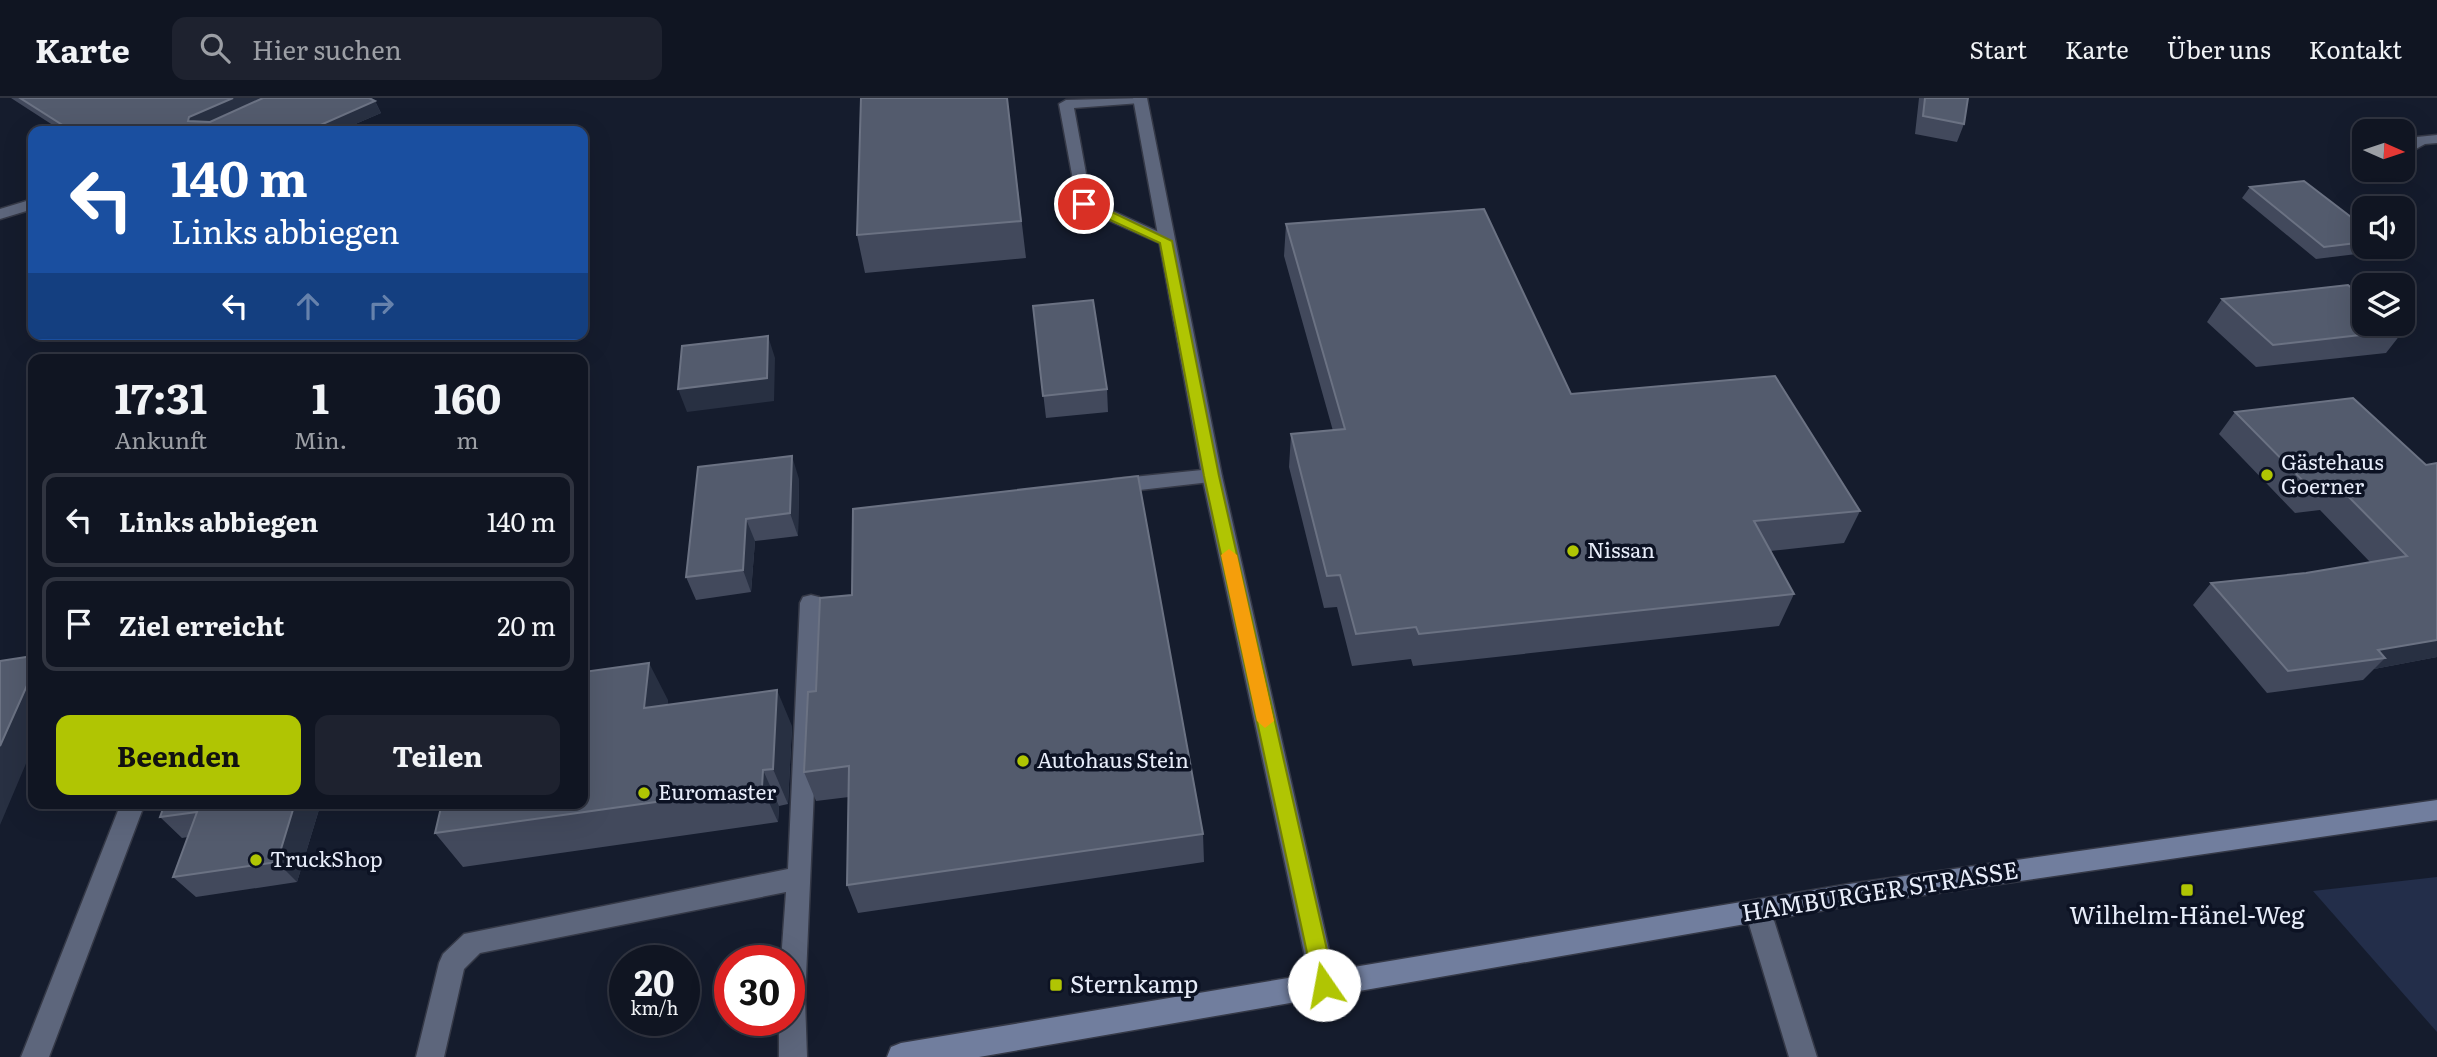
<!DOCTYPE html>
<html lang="de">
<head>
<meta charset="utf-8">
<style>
  :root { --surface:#101522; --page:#1e222f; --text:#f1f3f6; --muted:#9c9fa5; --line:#303440; --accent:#b0c503 }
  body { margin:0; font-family:Literata,serif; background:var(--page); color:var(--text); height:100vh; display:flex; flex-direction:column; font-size:26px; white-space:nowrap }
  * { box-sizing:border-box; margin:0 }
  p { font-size:23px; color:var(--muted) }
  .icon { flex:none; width:38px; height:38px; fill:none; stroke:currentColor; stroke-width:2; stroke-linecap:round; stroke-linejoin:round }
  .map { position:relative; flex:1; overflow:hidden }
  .side { position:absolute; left:28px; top:256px; width:560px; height:455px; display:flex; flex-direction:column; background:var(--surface); border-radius:14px; box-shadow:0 7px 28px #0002,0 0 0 2px var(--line) }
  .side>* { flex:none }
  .guide { position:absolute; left:28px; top:28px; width:560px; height:214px; border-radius:14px; box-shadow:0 7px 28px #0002,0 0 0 2px var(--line); background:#1a4fa0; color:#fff; overflow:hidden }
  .needle { width:46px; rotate:93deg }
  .controls { position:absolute; left:2352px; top:21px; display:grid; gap:14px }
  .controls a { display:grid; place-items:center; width:63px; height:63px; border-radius:14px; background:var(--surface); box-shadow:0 7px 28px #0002,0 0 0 2px var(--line); font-size:35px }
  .speed { position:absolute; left:609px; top:847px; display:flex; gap:14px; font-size:35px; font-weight:700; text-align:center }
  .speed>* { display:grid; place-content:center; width:91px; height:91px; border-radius:50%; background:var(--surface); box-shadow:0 7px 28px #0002,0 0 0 2px var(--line); line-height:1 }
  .speed small { font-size:18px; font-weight:400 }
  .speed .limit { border:10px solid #d22; background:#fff; color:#111 }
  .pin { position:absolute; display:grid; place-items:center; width:60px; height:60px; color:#fff; margin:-30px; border:4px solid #fff; border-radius:50%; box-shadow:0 2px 7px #0007 }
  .me { position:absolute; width:77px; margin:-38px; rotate:348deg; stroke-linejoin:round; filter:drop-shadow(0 0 5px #0008) }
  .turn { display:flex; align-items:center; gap:24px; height:147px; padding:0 28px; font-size:32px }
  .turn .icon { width:91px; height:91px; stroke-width:2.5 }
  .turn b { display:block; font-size:49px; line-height:60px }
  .lanes { display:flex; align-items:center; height:66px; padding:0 28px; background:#0003; justify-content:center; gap:35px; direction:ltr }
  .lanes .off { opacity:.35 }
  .eta { display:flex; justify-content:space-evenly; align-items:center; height:119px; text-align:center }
  .eta b { font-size:42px; font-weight:700; line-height:49px }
  .action { display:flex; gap:14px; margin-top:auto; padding:14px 28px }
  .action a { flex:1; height:80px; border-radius:14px; background:var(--accent); color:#111; font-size:28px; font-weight:700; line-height:80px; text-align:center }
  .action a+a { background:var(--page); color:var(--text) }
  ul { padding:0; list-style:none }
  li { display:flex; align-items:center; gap:21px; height:94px; margin:0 14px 10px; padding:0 14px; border:4px solid var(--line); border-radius:14px }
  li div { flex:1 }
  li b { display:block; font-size:26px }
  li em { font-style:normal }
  header { display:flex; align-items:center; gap:42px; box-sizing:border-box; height:98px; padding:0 35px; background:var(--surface); border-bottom:2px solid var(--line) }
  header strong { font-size:33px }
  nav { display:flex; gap:38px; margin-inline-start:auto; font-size:24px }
  .search { width:490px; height:63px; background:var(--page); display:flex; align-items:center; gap:18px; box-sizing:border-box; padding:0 24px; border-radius:14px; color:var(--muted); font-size:26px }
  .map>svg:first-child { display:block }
  .green { fill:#232e4a }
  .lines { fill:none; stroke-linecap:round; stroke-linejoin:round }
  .lane-casing { stroke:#353947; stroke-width:3 }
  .street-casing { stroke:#353947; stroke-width:3 }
  .secondary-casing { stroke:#353947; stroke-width:3 }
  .lane { fill:#5d667c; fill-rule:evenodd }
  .street { fill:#5d667c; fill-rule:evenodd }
  .secondary { fill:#717e9e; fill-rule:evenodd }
  .wall { fill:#42495c }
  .shaded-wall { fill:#283042 }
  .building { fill:#535b6d; stroke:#6b7283; stroke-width:2 }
  .route { fill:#b0c503; stroke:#728002; stroke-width:2 }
  .slow { fill:#f59e0b }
  .poi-dot { fill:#b0c503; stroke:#0c1223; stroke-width:2.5 }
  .labels { text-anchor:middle; stroke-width:7; stroke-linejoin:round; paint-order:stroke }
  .poi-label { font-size:21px; fill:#e8edfa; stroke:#0c1223; text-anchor:start }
  .near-street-label { font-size:24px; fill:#e8edfa; stroke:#0c1223 }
  .near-poi-label { font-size:24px; fill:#e8edfa; stroke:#0c1223 }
</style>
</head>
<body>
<header>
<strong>Karte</strong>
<div class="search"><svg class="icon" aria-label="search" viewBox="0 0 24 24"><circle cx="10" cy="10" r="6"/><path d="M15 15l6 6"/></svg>Hier suchen</div>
<nav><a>Start</a><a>Karte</a><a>Über uns</a><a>Kontakt</a></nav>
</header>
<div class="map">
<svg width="2437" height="959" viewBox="0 0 2437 959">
  <rect width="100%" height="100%" fill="#151c2d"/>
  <path class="green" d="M2437,779V934L2313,793Z"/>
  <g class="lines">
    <g class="lane-casing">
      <path id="lane" d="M1146,0L1140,5L1074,10L1091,103L1172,140L1174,143L1166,148L1078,109L1059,6L1066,2Z
        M33,101V111L0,121V111Z
        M1212,371L1219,373L1222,378L1219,383L1113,395L1103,388L1113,381Z
        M811,497L819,499L822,505L805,902L807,959H779V922H789V863H781L786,794L480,855L464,871L444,959H416L439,865L443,856L464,836L788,771L800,505L803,499Z
        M121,705H145L49,959H21Z"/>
    </g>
    <g class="street-casing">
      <path id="street" d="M1133,0H1147L1222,378L1337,887L1333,896L1324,900L1315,896L1311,887L1202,378Z
        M2437,37V45L2425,46L2414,52L2409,64L2403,65V46L2417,39Z
        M1758,801L1767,805L1771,813L1817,959H1789L1745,813L1749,805Z"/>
    </g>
    <g class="secondary-casing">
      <path id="secondary" d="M2437,702V722L1849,808L979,959H887L891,949L901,945L1849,786Z"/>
    </g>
    <use href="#lane" class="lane"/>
    <use href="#street" class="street"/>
    <use href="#secondary" class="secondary"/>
  </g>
  <path class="wall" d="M11,0H373L371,1L375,3L381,15L339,33H62Z
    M1007,0L1026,160L865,175L857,137Z
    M1919,0H1968L1964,26L1957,44L1915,36Z
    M2250,89L2364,129V149H2377L2373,154L2316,161L2242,100Z
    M1286,126L1571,296L1860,413L1844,445L1770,453L1794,496L1779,528L1413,568L1411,561L1352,568L1337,509L1324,510L1289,369L1291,336L1333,333L1284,158Z
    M2222,201L2404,232L2386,255L2256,269L2207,224Z
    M1033,208L1107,291L1108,314L1046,320Z
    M2235,314L2426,367L2437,559L2374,571L2363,582L2267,595L2193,507L2211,485L2306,475L2370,464L2320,412L2295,415L2219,336Z
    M698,369L799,381L798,438L755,443L751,494L696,502L686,479Z
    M808,594L1203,736L1204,764L858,815L847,787L849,699L816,703L804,674Z
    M668,602L667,607L792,628L788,706L779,708L778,724L463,769L435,735Z
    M165,705H321L297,784L196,799L173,779L188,739L182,740L160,719Z"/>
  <path class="shaded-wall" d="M233,0H265L196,31L188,23L189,19Z
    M375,3L381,15L339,33H307Z
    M768,238L775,260L774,303L687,314L678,291Z
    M792,358L799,381L798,438L790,415Z
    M746,421L755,443L751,494L743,472Z
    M2437,542V559L2374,571L2385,560L2378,552Z
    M649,565L668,602L663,646L644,610Z
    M33,574V649L0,727V648Z
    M777,592L792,628L788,706L773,671Z
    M763,672L779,708L778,724L762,689Z
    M295,705H321L297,784L277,764Z"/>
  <path class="building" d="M20,0H233L189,19L188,23L210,24L263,0H369L375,3L307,33H72Z
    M861,0H1007L1021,123L857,137Z
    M1925,0H1968L1964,26L1923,18Z
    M2304,83L2364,129V144L2324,149L2250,89Z
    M1484,111L1571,296L1775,278L1860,413L1754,423L1794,496L1419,536L1416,529L1356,536L1340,477L1327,478L1291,336L1345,331L1286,126Z
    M2348,187L2364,200V226H2396L2404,232L2273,247L2222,201Z
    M1093,202L1107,291L1043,298L1033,208Z
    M768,238L767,280L678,291L682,248Z
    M2353,300L2426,367L2437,365V542L2378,552L2385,560L2288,573L2211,485L2306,475L2407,458L2339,389L2313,393L2235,314Z
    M792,358L790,415L746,421L743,472L686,479L698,369Z
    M1138,378L1203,736L847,787L849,668L804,674L808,594L816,593L820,500L852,497L853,411Z
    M33,558V574L0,648V563Z
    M649,565L644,610L777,592L773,671L763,672L762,689L435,735L442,705H583V574Z
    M165,705H295L277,764L173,779L197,714L160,719Z"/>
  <path class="route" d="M1080,103H1089L1172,143L1219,378L1335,887L1332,894L1324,897L1317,894L1314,887L1204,378L1160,145L1080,108Z"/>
  <path class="slow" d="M1229,451L1237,457L1274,623L1265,630L1257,623L1221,457Z"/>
  <g class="poi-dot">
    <circle cx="2267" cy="377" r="7"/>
    <circle cx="1573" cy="453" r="7"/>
    <circle cx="1023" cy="663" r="7"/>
    <circle cx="644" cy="695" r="7"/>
    <circle cx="256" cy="762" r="7"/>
    <rect x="2180" y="785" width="14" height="14" rx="3.5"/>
    <rect x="1049" y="880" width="14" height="14" rx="3.5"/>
  </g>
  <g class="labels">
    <g class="poi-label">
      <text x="2281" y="372">Gästehaus<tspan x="2281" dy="24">Goerner</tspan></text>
      <text x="1587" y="460">Nissan</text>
      <text x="1037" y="670">Autohaus Stein</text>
      <text x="658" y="702">Euromaster</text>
      <text x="270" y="769">TruckShop</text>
    </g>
    <g class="near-street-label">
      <text transform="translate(1880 794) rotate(-9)" y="8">HAMBURGER STRASSE</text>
    </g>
    <g class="near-poi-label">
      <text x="2187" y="826">Wilhelm-Hänel-Weg</text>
      <text x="1070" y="895" text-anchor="start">Sternkamp</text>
    </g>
  </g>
</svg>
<div class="controls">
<a><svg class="needle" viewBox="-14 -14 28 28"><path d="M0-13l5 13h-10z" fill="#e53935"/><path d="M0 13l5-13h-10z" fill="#9c9fa5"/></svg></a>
<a><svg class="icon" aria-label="sound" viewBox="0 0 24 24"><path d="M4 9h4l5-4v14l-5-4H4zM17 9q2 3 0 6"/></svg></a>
<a><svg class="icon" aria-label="layers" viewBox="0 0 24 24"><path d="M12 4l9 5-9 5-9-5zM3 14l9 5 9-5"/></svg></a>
</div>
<div class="speed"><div>20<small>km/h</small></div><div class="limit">30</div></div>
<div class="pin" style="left:1084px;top:106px;background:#d93025"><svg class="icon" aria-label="arrive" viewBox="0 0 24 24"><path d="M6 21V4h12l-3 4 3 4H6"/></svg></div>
<svg class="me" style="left:1324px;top:887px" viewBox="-20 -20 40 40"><circle r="19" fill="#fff"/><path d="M0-13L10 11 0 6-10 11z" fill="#b0c503"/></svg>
<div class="guide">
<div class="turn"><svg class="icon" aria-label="left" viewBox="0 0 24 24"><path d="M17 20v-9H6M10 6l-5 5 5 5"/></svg><div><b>140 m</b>Links abbiegen</div></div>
<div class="lanes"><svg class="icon" aria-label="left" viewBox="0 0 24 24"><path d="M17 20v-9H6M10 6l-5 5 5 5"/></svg><svg class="icon off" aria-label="ahead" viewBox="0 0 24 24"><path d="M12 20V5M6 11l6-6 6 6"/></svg><svg class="icon off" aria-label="right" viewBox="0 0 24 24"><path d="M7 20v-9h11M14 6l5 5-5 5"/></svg></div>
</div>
<section class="side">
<div class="eta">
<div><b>17:31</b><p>Ankunft</p></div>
<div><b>1</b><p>Min.</p></div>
<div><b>160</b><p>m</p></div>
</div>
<ul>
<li><svg class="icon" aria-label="left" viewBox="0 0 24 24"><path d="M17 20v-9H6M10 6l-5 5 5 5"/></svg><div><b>Links abbiegen</b></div><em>140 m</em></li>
<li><svg class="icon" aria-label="arrive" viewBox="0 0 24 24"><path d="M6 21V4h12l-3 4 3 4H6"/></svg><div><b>Ziel erreicht</b></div><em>20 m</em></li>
</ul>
<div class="action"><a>Beenden</a><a>Teilen</a></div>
</section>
</div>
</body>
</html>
